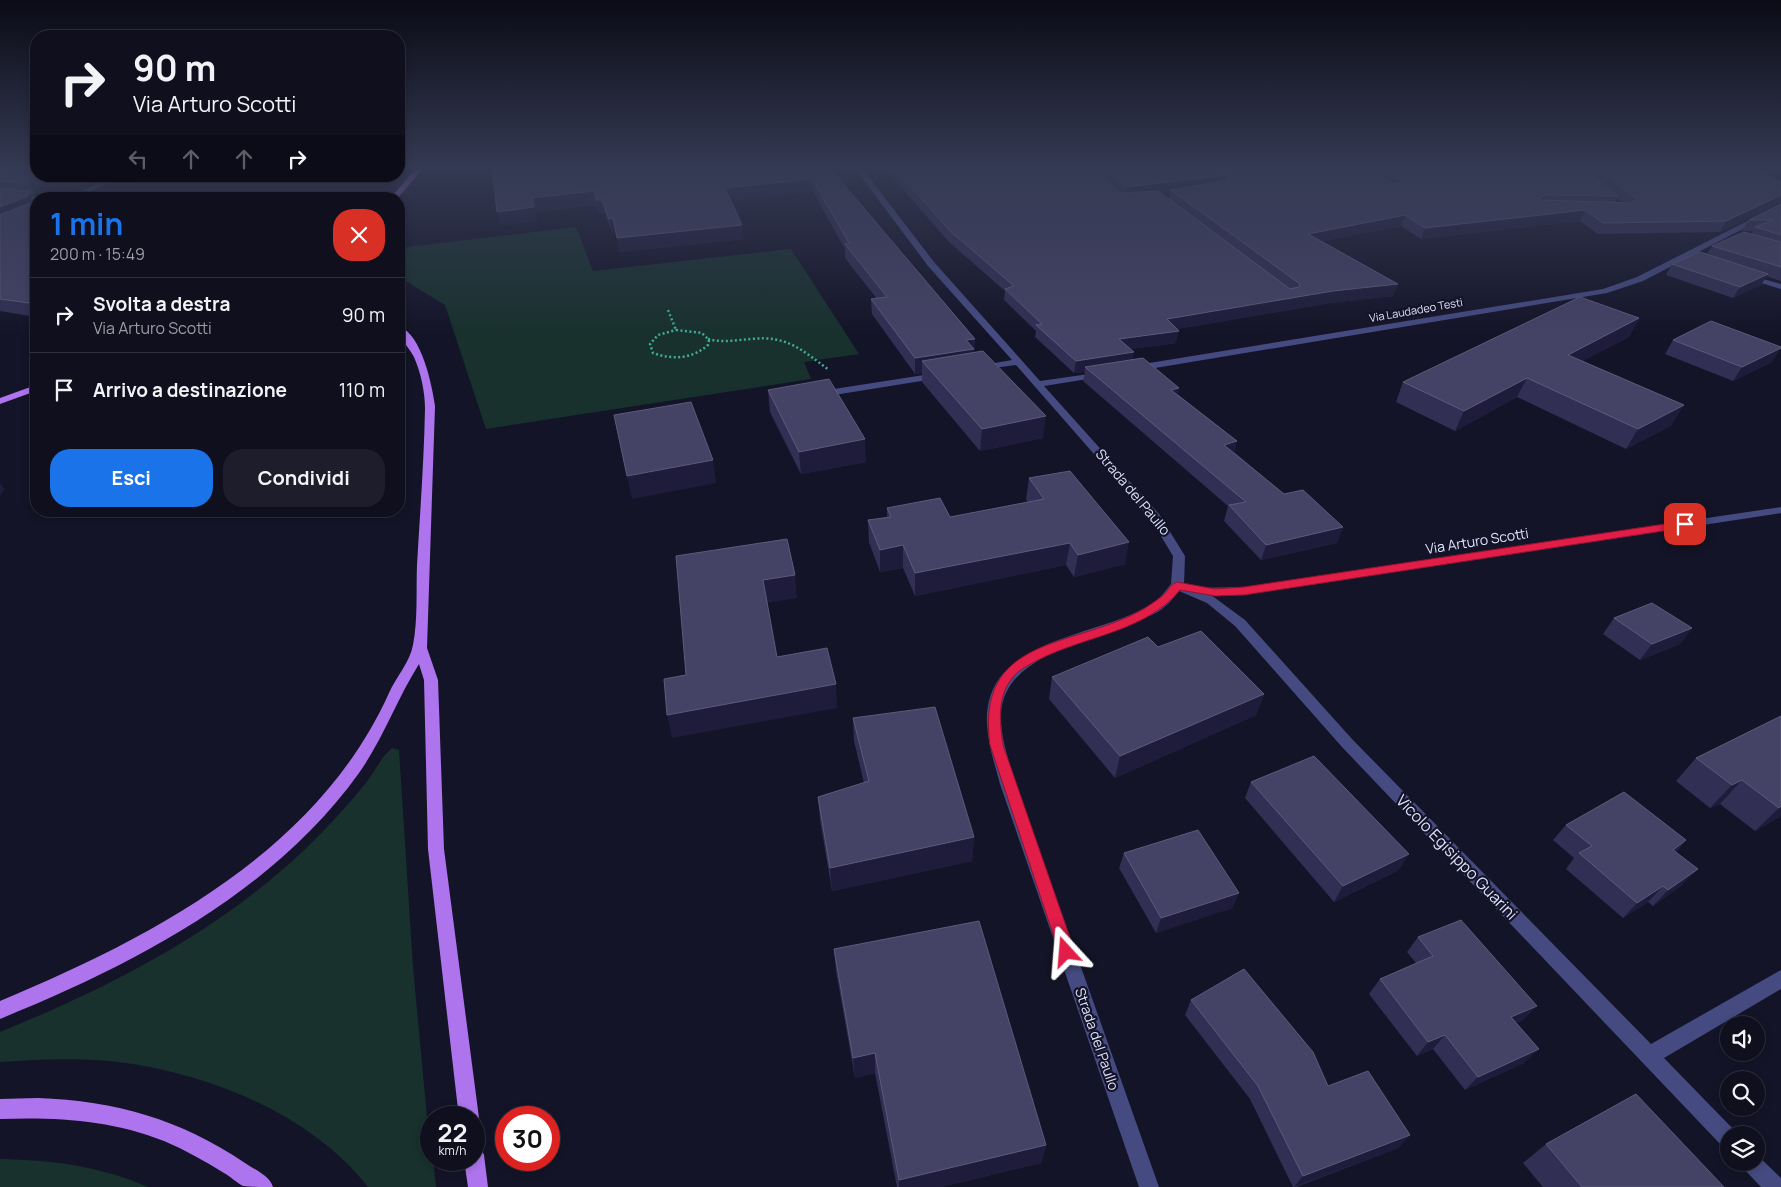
<!DOCTYPE html>
<html lang="it">
<head>
<meta charset="utf-8">
<style>
  :root { --surface:#0f0f1e; --page:#1d1d2b; --text:#f1f3f6; --muted:#9b9ca4; --line:#2f2f3c; --accent:#1a73e8 }
  body { margin:0; font-family:Manrope,sans-serif; background:var(--page); color:var(--text); height:100vh; display:flex; flex-direction:column; font-size:19px; white-space:nowrap }
  * { box-sizing:border-box; margin:0 }
  p { font-size:16px; color:var(--muted) }
  .icon { flex:none; width:28px; height:28px; fill:none; stroke:currentColor; stroke-width:2; stroke-linecap:round; stroke-linejoin:round }
  .map { position:relative; flex:1; overflow:hidden }
  .drawer { position:absolute; left:30px; top:192px; width:375px; height:325px; display:flex; flex-direction:column; background:var(--surface); border-radius:20px; box-shadow:0 2px 8px #0003,0 0 0 1px var(--line) }
  .drawer>* { flex:none }
  .hud { position:absolute; left:30px; top:30px; width:375px; height:152px; border-radius:20px; box-shadow:0 2px 8px #0003,0 0 0 1px var(--line); background:#0f0f1e; color:var(--text); overflow:hidden }
  .fabs { position:absolute; left:1720px; top:1016px; display:grid; gap:10px }
  .fabs a { display:grid; place-items:center; width:45px; height:45px; border-radius:50%; background:var(--surface); box-shadow:0 2px 8px #0003,0 0 0 1px var(--line); font-size:25px }
  .speed { position:absolute; left:420px; top:1106px; display:flex; gap:10px; font-size:25px; font-weight:700; text-align:center }
  .speed>* { display:grid; place-content:center; width:65px; height:65px; border-radius:50%; background:var(--surface); box-shadow:0 2px 8px #0003,0 0 0 1px var(--line); line-height:1 }
  .speed small { font-size:12px; font-weight:400 }
  .speed .limit { border:8px solid #d22; background:#fff; color:#111 }
  .pin { position:absolute; display:grid; place-items:center; width:42px; height:42px; color:#fff; margin:-21px; border-radius:10px; box-shadow:0 2px 8px #0006 }
  .me { position:absolute; width:55px; margin:-28px; rotate:341deg; stroke-linejoin:round; filter:drop-shadow(0 0 4px #0008) }
  .turn { display:flex; align-items:center; gap:18px; height:105px; padding:0 20px; font-size:22px }
  .turn .icon { width:65px; height:65px; stroke-width:2.5 }
  .turn b { display:block; font-size:35px; line-height:42px }
  .lanes { display:flex; align-items:center; height:48px; padding:0 20px; background:#0003; justify-content:center; gap:25px; direction:ltr }
  .lanes .off { opacity:.35 }
  .round { display:grid; place-items:center; flex:none; width:52px; height:52px; border-radius:20px; background:var(--page) }
  .summary { display:flex; align-items:center; justify-content:space-between; height:85px; padding:0 20px }
  h1 { font-size:30px; font-weight:700; line-height:38px; color:var(--accent) }
  .primary-button { display:flex; gap:10px; margin-top:auto; padding:10px 20px }
  .primary-button a { flex:1; height:58px; border-radius:20px; background:var(--accent); color:#fff; font-size:20px; font-weight:700; line-height:58px; text-align:center }
  .primary-button a+a { background:var(--page); color:var(--text) }
  ul { padding:0; list-style:none }
  li { display:flex; align-items:center; gap:15px; height:75px; padding:0 20px; border-top:1px solid var(--line) }
  li div { flex:1 }
  li b { display:block; font-size:19px }
  li em { font-style:normal }
  .map>svg:first-child { display:block }
  .green { fill:#18312d }
  .lines { fill:none; stroke-linecap:round; stroke-linejoin:round }
  .path { stroke:#40ad97; stroke-width:2.5; stroke-dasharray:2 2.5; stroke-linecap:butt }
  .minor { fill:#454b81; fill-rule:evenodd }
  .major { fill:#ae74ed; fill-rule:evenodd }
  .wall { fill:#312f53; fill-rule:evenodd }
  .shaded-wall { fill:#1e1c3a }
  .building { fill:#444265; stroke:#5c5b7c }
  .route { fill:#e11d48; stroke:#92132f }
  .labels { text-anchor:middle; stroke-width:4.5; stroke-linejoin:round; paint-order:stroke }
  .far-street-label { font-size:11px; fill:#dfe0fb; stroke:#141428 }
  .street-label { font-size:14px; fill:#dfe0fb; stroke:#141428 }
  .near-street-label { font-size:16px; fill:#dfe0fb; stroke:#141428 }
</style>
</head>
<body>
<div class="map">
<svg width="1781" height="1187" viewBox="0 0 1781 1187">
  <rect width="100%" height="100%" fill="#141428"/>
  <path class="green" d="M576,227L593,271L791,249L859,354L804,362L811,379L486,429L445,305L399,277V248Z
    M392,748L399,750L413,967L431,1160H433L436,1187H368C313,1117 219,1078 133,1064C89,1057 44,1059 0,1062V1032C108,988 214,934 300,854C323,832 345,809 365,784C374,773 381,757 392,748Z
    M0,1159C52,1160 100,1166 148,1187H0Z"/>
  <g class="lines">
    <path class="path" d="M668,310L676,330
      M676,330L702,333L709,340L708,345C692,359 673,360 653,353L650,344L658,335Z
      M708,339C722,343 737,340 751,339C787,335 802,350 829,370"/>
    <path class="minor" d="M854,167H861L934,262L1040,381L1103,372V376L1100,377L1044,386L1159,514L1185,556L1184,584L1194,588L1244,587L1781,507V513L1244,595H1211L1245,620L1352,739L1651,1044L1781,970V989L1664,1058L1736,1132L1737,1135H1729V1149L1722,1146L1342,747L1235,626L1207,603L1179,591C1174,597 1169,604 1163,608C1159,612 1152,615 1146,617C1101,640 1005,651 1001,713C1000,737 1009,761 1016,784L1159,1187H1139L1000,784C995,765 988,745 987,724C983,636 1099,639 1153,603C1160,599 1166,590 1171,584L1173,556L1150,518L1016,365L978,370V366L1012,360L928,266Z
      M115,176H124L73,199H64Z
      M0,193L36,197L39,199H36V201L0,197Z
      M1781,204V209L1643,281L1607,293L1137,371L1132,368L1137,365L1603,289L1637,277Z
      M1745,274L1781,284V289L1745,278Z
      M937,373L940,374V378L834,395L829,392L834,389Z
      M1756,1154L1781,1178V1187H1761L1744,1169L1741,1162H1756Z"/>
    <path class="major" d="M417,167H424L397,199H390Z
      M399,326C422,335 432,385 435,406L427,648L438,680L444,849L479,1118L474,1126V1118H459L428,849L424,680L419,664C397,699 383,739 359,773C273,893 133,965 0,1019V1001C153,937 318,851 389,693C396,677 410,662 413,645C418,620 416,591 417,565C420,513 424,461 425,409C425,392 421,373 414,357C409,347 398,338 399,326Z
      M36,385V391L0,404V398Z
      M38,1098C116,1101 180,1119 245,1163C255,1170 269,1175 273,1187C265,1187 251,1187 243,1186C237,1183 231,1177 224,1173C205,1161 185,1150 164,1141C111,1120 57,1117 0,1119V1099Z
      M474,1145L481,1148L484,1155L488,1187H468L464,1160H474Z"/>
  </g>
  <path class="wall" d="M0,167H36V176H320L110,184L107,178L90,185L36,187L35,195H30L35,203L36,204V317L0,311Z
    M829,167L975,339L974,353L1043,438L980,451L922,382V373L915,374L872,314L871,299H877L845,258V249L813,192L731,201L744,239L620,252L616,232H612L605,213L598,214L596,205L535,212L537,221L501,225L497,212Z
    M867,167H1754L1781,182V202L1720,232L1598,234L1580,221L1421,239L1401,226L1322,241L1398,284L1393,296L1330,303L1177,329L1176,343L1131,349L1133,359L1237,441L1234,452L1284,494L1343,527L1337,543L1261,560L1224,521L1228,506L1083,381L1085,372L1074,373L1035,337L1036,331L1004,300L1005,291L949,242L886,170L877,178ZM1170,192L1169,199L1160,193ZM1617,198L1624,203H1615Z
    M1781,204V281L1766,276L1761,285L1733,298L1666,275L1672,264L1707,254L1712,246L1751,234L1753,231H1742L1749,220Z
    M1639,318L1629,337L1582,361L1672,425L1626,449L1517,397L1455,431L1396,402L1403,382Z
    M1673,340L1772,362L1733,381L1665,354Z
    M768,390L866,462L801,474L770,412Z
    M1029,478L1125,564L1074,577L1066,565L915,596L903,568L880,572L869,542L868,520L887,517V508L950,517L1028,502L1026,500Z
    M1614,618L1692,628L1680,644L1640,660L1603,634Z
    M1158,647L1264,694L1256,715L1115,778L1049,699L1052,677Z
    M1781,716V816L1755,831L1720,804L1710,808L1676,781L1696,758Z
    M853,718L974,837L972,861L832,891L820,820L818,797L864,783L854,741Z
    M1251,782L1399,870L1334,902L1245,798Z
    M1566,825L1686,840L1676,852L1682,885L1653,906L1648,902L1623,918L1566,869L1574,858L1553,840Z
    M1124,853L1239,893L1232,908L1156,933L1119,868Z
    M1418,937L1523,1020L1516,1023L1524,1063L1465,1090L1433,1049L1417,1056L1369,994L1380,979L1416,963L1407,952Z
    M834,949L1046,1145L1041,1163L941,1187H897L875,1073L855,1078L836,971Z
    M1191,1000L1328,1086L1410,1135L1398,1148L1296,1187H1293L1250,1099L1185,1015Z
    M1546,1144L1724,1187H1543L1523,1163Z"/>
  <path class="shaded-wall" d="M886,167V170L877,178V168Z
    M1227,175L1225,185L1171,190L1170,192L1125,197L1126,187Z
    M29,176L36,187L35,195L29,183Z
    M86,176H106L107,178L90,185Z
    M812,179L813,192L726,202L725,188Z
    M28,191L35,203V207L0,222V207Z
    M594,191L596,205L535,212L537,221L501,225L497,212L532,198Z
    M1546,195L1541,205L1540,198Z
    M1781,195V202L1720,232L1726,221Z
    M596,200H602L605,213L598,214Z
    M1585,210L1580,221L1421,239L1425,228Z
    M1405,215L1401,226L1305,245L1308,234Z
    M613,218L616,232H612L609,219Z
    M742,225L744,239L620,252L617,238Z
    M1768,274L1761,285L1733,298L1740,287Z
    M1398,284L1393,296L1330,303L1164,331L1167,319L1333,291Z
    M1639,318L1629,337L1558,374L1568,355Z
    M1179,331L1176,343L1117,351L1119,339Z
    M975,339L974,364L922,361V373L915,374V358L966,340Z
    M1781,348L1772,362L1733,381L1742,367Z
    M1134,352L1132,364L1085,367V372L1074,373L1076,361Z
    M1527,378L1517,397L1455,431L1464,411Z
    M1179,388L1176,403L1171,390Z
    M1684,405L1672,425L1626,449L1638,429Z
    M1046,416L1043,438L980,451L982,429Z
    M865,439L866,462L801,474L799,452Z
    M1237,441L1233,457L1224,445Z
    M713,460L716,483L632,499L627,476Z
    M0,483L5,489L0,496Z
    M1343,527L1337,543L1261,560L1266,545Z
    M1129,542L1125,564L1074,577L1078,555Z
    M1070,543L1066,565L915,596V573Z
    M903,545V568L880,572V550Z
    M795,575L797,598L765,603L763,580Z
    M1692,628L1680,644L1640,660L1652,644Z
    M836,684L837,708L672,738L667,715Z
    M1264,694L1256,715L1115,778L1120,756Z
    M1742,780L1720,804L1710,808L1732,785Z
    M1781,806V816L1755,831L1779,808Z
    M974,837L972,861L832,891L830,868Z
    M1686,840L1671,856L1673,850Z
    M1409,854L1399,870L1334,902L1343,886Z
    M1698,869L1682,885L1653,906L1668,890Z
    M1663,886L1648,902L1623,918L1637,903Z
    M1239,893L1232,908L1156,933L1161,918Z
    M1537,1006L1523,1020L1498,1031L1511,1017Z
    M1445,1035L1433,1049L1417,1056L1428,1042Z
    M1539,1049L1524,1063L1465,1090L1478,1077Z
    M875,1053V1073L855,1078L853,1058Z
    M1410,1135L1398,1148L1294,1187L1303,1176Z
    M1046,1145L1041,1163L941,1187H899V1180Z"/>
  <path class="building" d="M0,167H36V175L29,176V183L0,181Z
    M492,167H829L975,339L966,340L974,349L915,358L871,299L887,297L845,244L849,243L812,179L725,188L742,225L617,238L613,218L609,219L602,200H596L594,191L532,198L534,207L497,212Z
    M893,167H1091L1120,193L1158,191L1290,289L1299,287L1300,284L1171,190L1228,180L1227,175L1126,187L1103,167H1366L1393,184L1401,183V180L1380,167H1581L1618,196L1546,195L1540,198L1541,200L1631,203L1637,200L1636,198L1595,167H1754L1781,182V195L1726,221L1603,223L1585,210L1425,228L1405,215L1308,234L1398,284L1333,291L1167,319L1179,331L1119,339L1134,352L1076,361L1036,325L1042,324L1005,289L1014,286L950,231Z
    M0,188L28,191V196L0,207Z
    M30,203L36,204V304L0,299V215Z
    M1781,204V235L1755,227L1773,220H1749Z
    M1744,232L1781,242V267L1712,246Z
    M1700,252L1768,274L1740,287L1672,264Z
    M1580,297L1639,318L1568,355L1684,405L1638,429L1527,378L1464,411L1403,382Z
    M1711,321L1781,347V348L1742,367L1673,340Z
    M983,351L1046,416L982,429L922,361Z
    M1143,358L1179,388L1171,390L1237,441L1224,445L1284,494L1303,490L1343,527L1266,545L1229,505L1246,502L1085,367Z
    M829,379L865,439L799,452L768,390Z
    M691,402L713,460L627,476L614,415Z
    M1070,471L1129,542L1078,555L1070,543L915,573L903,545L880,550L868,520L891,517L887,508L940,498L950,517L1044,499L1029,478Z
    M787,539L795,575L763,580L777,657L827,648L836,684L667,715L664,679L686,675L676,556Z
    M1652,603L1692,628L1652,644L1614,618Z
    M1201,631L1264,694L1120,756L1052,677L1148,637L1158,647Z
    M935,707L974,837L830,868L818,797L869,781L853,718Z
    M1781,716V806L1779,808L1742,780L1732,785L1696,758Z
    M1314,756L1409,854L1343,886L1251,782Z
    M1624,792L1686,840L1673,850L1698,869L1668,890L1663,886L1637,903L1579,853L1592,846L1566,825Z
    M1198,830L1239,893L1161,918L1124,853Z
    M1461,920L1537,1006L1511,1017L1539,1049L1478,1077L1445,1035L1428,1042L1380,979L1433,956L1418,937Z
    M979,921L1046,1145L899,1180L875,1053L853,1058L834,949Z
    M1244,969L1313,1052L1328,1086L1368,1071L1410,1135L1303,1176L1258,1086L1191,1000Z
    M1636,1094L1724,1187H1582L1546,1144Z"/>
  <linearGradient id="sky" x2="0" y2="1"><stop stop-color="#0b0b16"/><stop offset="0.5" stop-color="#343a53"/><stop offset="1" stop-color="#343a53" stop-opacity="0"/></linearGradient>
  <rect width="1781" height="334" fill="url(#sky)"/>
  <path class="route" d="M1685,521L1690,524L1689,527L1244,595L1215,596L1180,590C1147,631 1086,636 1040,659C1029,665 1017,670 1010,681C997,700 1000,724 1003,745L1075,952L1072,958L1066,960L1061,958L990,745C975,637 1069,648 1138,612C1146,608 1154,602 1161,597C1167,593 1170,584 1177,582L1215,589L1244,587Z"/>
  <g class="labels">
    <g class="far-street-label">
      <text transform="translate(1416 310) rotate(-10)" y="4">Via Laudadeo Testi</text>
    </g>
    <g class="street-label">
      <text transform="translate(1133 492) rotate(50)" y="5">Strada del Paullo</text>
      <text transform="translate(1477 541) rotate(-9)" y="5">Via Arturo Scotti</text>
      <text transform="translate(1097 1039) rotate(71)" y="5">Strada del Paullo</text>
    </g>
    <g class="near-street-label">
      <text transform="translate(1457 857) rotate(46)" y="6">Vicolo Egisippo Guarini</text>
    </g>
  </g>
</svg>
<div class="fabs">
<a><svg class="icon" aria-label="sound" viewBox="0 0 24 24"><path d="M4 9h4l5-4v14l-5-4H4zM17 9q2 3 0 6"/></svg></a>
<a><svg class="icon" aria-label="search" viewBox="0 0 24 24"><circle cx="10" cy="10" r="6"/><path d="M15 15l6 6"/></svg></a>
<a><svg class="icon" aria-label="layers" viewBox="0 0 24 24"><path d="M12 4l9 5-9 5-9-5zM3 14l9 5 9-5"/></svg></a>
</div>
<div class="speed"><div>22<small>km/h</small></div><div class="limit">30</div></div>
<div class="pin" style="left:1685px;top:524px;background:#d93025"><svg class="icon" aria-label="arrive" viewBox="0 0 24 24"><path d="M6 21V4h12l-3 4 3 4H6"/></svg></div>
<svg class="me" style="left:1066px;top:952px" viewBox="-20 -20 40 40"><path d="M0-17L14 15 0 8-14 15z" fill="#e11d48" stroke="#fff" stroke-width="4"/></svg>
<div class="hud">
<div class="turn"><svg class="icon" aria-label="right" viewBox="0 0 24 24"><path d="M7 20v-9h11M14 6l5 5-5 5"/></svg><div><b>90 m</b>Via Arturo Scotti</div></div>
<div class="lanes"><svg class="icon off" aria-label="left" viewBox="0 0 24 24"><path d="M17 20v-9H6M10 6l-5 5 5 5"/></svg><svg class="icon off" aria-label="ahead" viewBox="0 0 24 24"><path d="M12 20V5M6 11l6-6 6 6"/></svg><svg class="icon off" aria-label="ahead" viewBox="0 0 24 24"><path d="M12 20V5M6 11l6-6 6 6"/></svg><svg class="icon" aria-label="right" viewBox="0 0 24 24"><path d="M7 20v-9h11M14 6l5 5-5 5"/></svg></div>
</div>
<section class="drawer">
<div class="summary"><div><h1>1 min</h1><p>200 m · 15:49</p></div><a class="round" style="background:#d93025;color:#fff"><svg class="icon" aria-label="close" viewBox="0 0 24 24"><path d="M6 6l12 12M18 6L6 18"/></svg></a></div>
<ul>
<li><svg class="icon" aria-label="right" viewBox="0 0 24 24"><path d="M7 20v-9h11M14 6l5 5-5 5"/></svg><div><b>Svolta a destra</b><p>Via Arturo Scotti</p></div><em>90 m</em></li>
<li><svg class="icon" aria-label="arrive" viewBox="0 0 24 24"><path d="M6 21V4h12l-3 4 3 4H6"/></svg><div><b>Arrivo a destinazione</b></div><em>110 m</em></li>
</ul>
<div class="primary-button"><a>Esci</a><a>Condividi</a></div>
</section>
</div>
</body>
</html>
